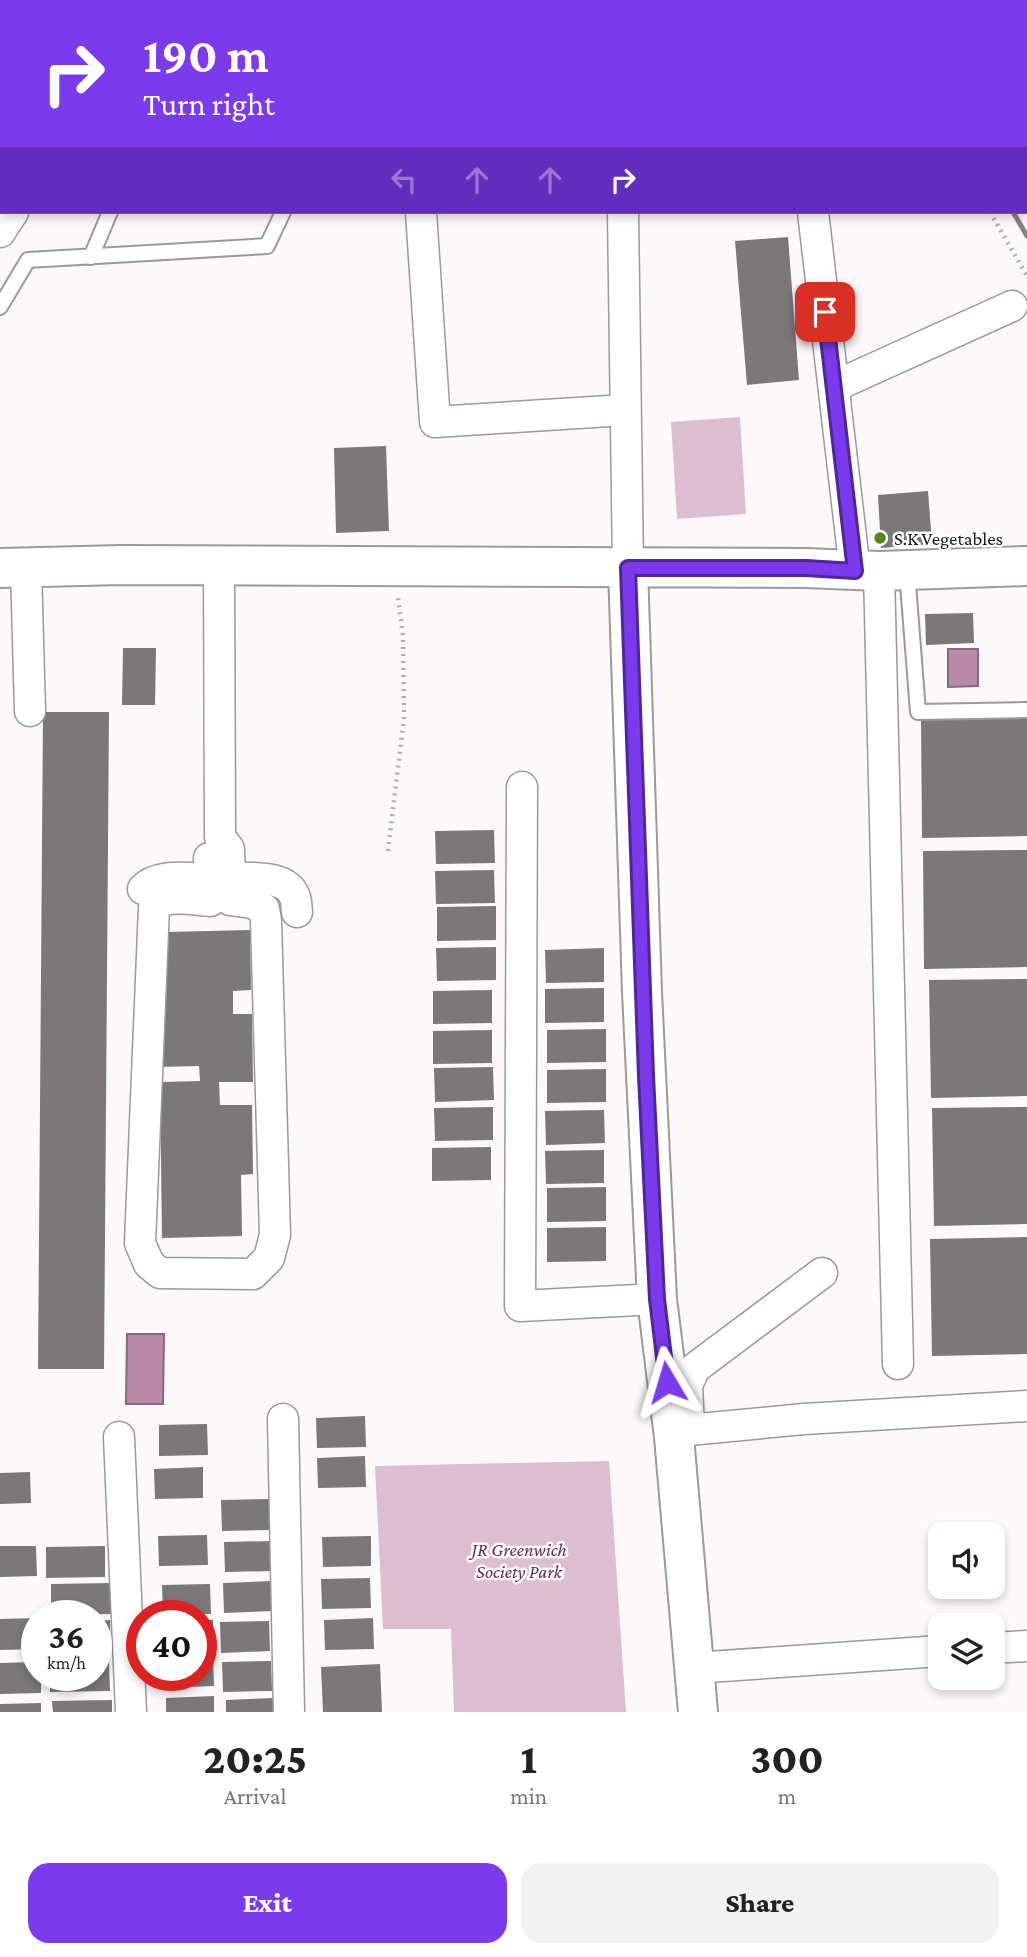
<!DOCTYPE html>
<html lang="en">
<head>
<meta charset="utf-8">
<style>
  :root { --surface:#fff; --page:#f2f2f2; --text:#222; --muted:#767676; --accent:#7c3aed }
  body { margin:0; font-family:"Crimson Pro",serif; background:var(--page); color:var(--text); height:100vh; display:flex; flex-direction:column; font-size:26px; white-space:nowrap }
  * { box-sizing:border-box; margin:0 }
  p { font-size:23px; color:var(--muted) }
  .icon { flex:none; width:38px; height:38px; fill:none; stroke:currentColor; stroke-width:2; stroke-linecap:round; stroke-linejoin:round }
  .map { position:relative; height:1712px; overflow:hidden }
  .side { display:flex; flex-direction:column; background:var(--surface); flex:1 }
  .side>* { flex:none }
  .hud { position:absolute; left:0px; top:0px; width:1027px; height:214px; box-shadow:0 4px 10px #0003; background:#7c3aed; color:#fff; overflow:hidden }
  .controls { position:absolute; left:928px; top:1522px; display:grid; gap:14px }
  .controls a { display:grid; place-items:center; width:77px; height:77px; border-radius:14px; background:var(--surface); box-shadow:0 4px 10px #0003; font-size:35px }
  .speed { position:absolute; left:21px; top:1600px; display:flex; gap:14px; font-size:35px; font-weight:700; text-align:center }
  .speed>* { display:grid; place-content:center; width:91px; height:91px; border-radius:50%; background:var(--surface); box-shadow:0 4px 10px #0003; line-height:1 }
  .speed small { font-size:18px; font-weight:400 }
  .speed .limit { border:10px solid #d22; background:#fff; color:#111 }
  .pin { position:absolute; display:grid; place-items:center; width:60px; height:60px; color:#fff; margin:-30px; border-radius:14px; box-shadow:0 4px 10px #0006 }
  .me { position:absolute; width:77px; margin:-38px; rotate:353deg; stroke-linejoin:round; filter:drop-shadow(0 0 5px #0008) }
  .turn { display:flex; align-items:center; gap:24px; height:147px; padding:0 28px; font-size:32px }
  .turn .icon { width:91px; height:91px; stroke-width:2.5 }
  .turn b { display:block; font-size:49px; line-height:60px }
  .lanes { display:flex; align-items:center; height:66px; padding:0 28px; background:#0003; justify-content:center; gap:35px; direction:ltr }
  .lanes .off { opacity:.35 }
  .eta { display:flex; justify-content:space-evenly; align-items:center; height:119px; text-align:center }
  .eta b { font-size:42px; font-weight:800; line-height:49px }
  .primary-button { display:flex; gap:14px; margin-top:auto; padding:14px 28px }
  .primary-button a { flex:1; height:80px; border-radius:21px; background:var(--accent); color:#fff; font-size:28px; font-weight:800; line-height:80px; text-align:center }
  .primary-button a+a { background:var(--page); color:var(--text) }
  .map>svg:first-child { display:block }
  .green { fill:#ddbdd0 }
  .water { fill:#ba89a7; stroke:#8a677c; stroke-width:2 }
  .building { fill:#7b787a }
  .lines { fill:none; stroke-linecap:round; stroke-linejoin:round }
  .lane-casing { stroke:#9c999b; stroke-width:18 }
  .street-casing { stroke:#9c999b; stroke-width:33 }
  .secondary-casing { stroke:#9c999b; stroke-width:42 }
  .path { stroke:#b0adaf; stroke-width:4.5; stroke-dasharray:2 5; stroke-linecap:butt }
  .lane { stroke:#fff; stroke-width:14 }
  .street { stroke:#fff; stroke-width:30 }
  .secondary { stroke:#fff; stroke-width:38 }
  .rail { stroke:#838182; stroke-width:5 }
  .route-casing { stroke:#51269a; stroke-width:18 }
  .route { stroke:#7c3aed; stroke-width:12 }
  .poi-dot { fill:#55861a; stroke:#fff; stroke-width:2.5 }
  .labels { text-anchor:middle; stroke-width:5; stroke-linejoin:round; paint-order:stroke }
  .poi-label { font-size:19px; fill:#1a1919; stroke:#fff; text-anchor:start }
  .park-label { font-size:19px; font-style:italic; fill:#662a52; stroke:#fff }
</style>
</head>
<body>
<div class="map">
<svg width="1027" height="1712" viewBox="0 0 1027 1712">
  <rect width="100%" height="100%" fill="#fdf9fb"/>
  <path class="green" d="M0,0H167L2,2V51Z
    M432,0H733L432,2Z
    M740,417L746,514L677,519L671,422Z
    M609,1461L626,1712H454L451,1629H383L375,1466Z"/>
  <path class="water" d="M948,649H978V686L948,687Z
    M127,1334H164L163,1404H126Z"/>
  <path class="building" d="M788,237L799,380L747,385L735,241Z
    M386,446L389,531L336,533L334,448Z
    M928,491L932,544L881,548L878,495Z
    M973,613L974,643L926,645L925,614Z
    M123,648H156L155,705H122Z
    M43,712H109L104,1369H38Z
    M1027,718V836L922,838L921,720Z
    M494,830L495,863L436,864L435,831Z
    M1027,850V967L924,969L923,851Z
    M494,870L495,903L436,904L435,871Z
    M496,906V940L437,941V907Z
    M250,930L251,990L233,991V1014H252L253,1082H219L220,1105H252L253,1174L241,1175L242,1236L162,1238L160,1082L200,1081L199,1066L158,1067L157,990H166V932Z
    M496,947V980L437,981L436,948Z
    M604,948V982L546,983L545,950Z
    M1027,979V1096L931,1098L929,980Z
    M604,988V1022L545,1023V989Z
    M492,990V1023L433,1024V991Z
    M606,1029V1062L547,1063V1030Z
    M492,1030V1063L433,1064V1031Z
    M493,1067L494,1100L435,1102L434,1068Z
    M606,1069V1102L547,1103V1070Z
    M493,1107V1140L435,1141L434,1108Z
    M1027,1107V1224L934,1226L932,1108Z
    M604,1110L605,1143L546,1145L545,1111Z
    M491,1147V1180L432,1181V1148Z
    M604,1150V1183L546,1184L545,1151Z
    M606,1187V1221L547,1222V1188Z
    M606,1227V1261L547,1262V1228Z
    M1027,1237V1354L932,1356L930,1239Z
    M365,1416L366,1447L317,1448L316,1418Z
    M207,1424L208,1455L159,1456V1425Z
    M365,1456L366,1487L318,1488L317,1458Z
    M203,1467V1498L155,1499L154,1469Z
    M30,1472L31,1503L0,1504V1473Z
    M270,1499L271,1530L222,1531L221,1500Z
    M207,1535L208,1565L159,1566L158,1536Z
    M371,1536V1566L323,1567L322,1537Z
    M272,1541L273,1571L225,1572L224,1542Z
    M0,1546H36L37,1576L0,1577Z
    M105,1546V1577L46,1578V1547Z
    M370,1578L371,1608L322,1609L321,1579Z
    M272,1581L273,1611L224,1613L223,1583Z
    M110,1583L111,1614L51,1615V1584Z
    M210,1584L211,1614L163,1615L162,1585Z
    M37,1618V1649L0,1650V1619Z
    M373,1618L374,1649L325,1650L324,1620Z
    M110,1620V1651L96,1652V1621Z
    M201,1620H213L214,1651H201Z
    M269,1621L270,1651L221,1653L220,1622Z
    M213,1655L214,1686L165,1688V1675H201V1656Z
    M109,1660L110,1691L50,1692V1675H96V1661Z
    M271,1661L272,1691L223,1692L222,1662Z
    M37,1662V1675H41V1693L0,1694V1663Z
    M380,1664L382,1712H323L321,1667Z
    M214,1696V1712H166V1698Z
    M274,1698L275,1712H226V1700Z
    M112,1700V1712H53L52,1701Z
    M41,1703V1712H0V1704Z"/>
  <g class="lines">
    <g class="lane-casing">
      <path id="lane" d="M217,2L218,0
        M382,2L383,0
        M91,257L110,212
        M0,307L28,260L267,246L283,212
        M907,571L918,712L1027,710"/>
    </g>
    <g class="street-casing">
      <path id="street" d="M421,212L435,422L625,410
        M623,212L628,568
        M813,212L855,571
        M0,232L13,212
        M835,386L1012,306
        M219,566L220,837L229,849L230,877C249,879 285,874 294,895C297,900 296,907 297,912
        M26,569L30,711
        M879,571L898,1364
        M522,787L520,1306L657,1299
        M210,878V901C194,900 165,893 154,907L140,1243L149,1264L160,1273L253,1274L269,1258L275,1235L266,921L264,909L252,903L230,900V877
        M143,889C158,873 190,879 210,878L209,858
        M283,1419L289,1712
        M689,1428L687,1385L695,1368L822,1273
        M689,1430L804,1419L1027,1406
        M119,1437L131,1712
        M992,1648L1027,1646
        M694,1668L940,1651"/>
    </g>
    <g class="secondary-casing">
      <path id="secondary" d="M0,568L122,565L806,568L879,571L1027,566
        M628,568L642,992L657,1299L674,1437L698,1712"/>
    </g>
    <path class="path" d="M864,0L865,2
      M990,212L1027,276
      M388,851L404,718L403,636L398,598"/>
    <use href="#lane" class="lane"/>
    <use href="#street" class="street"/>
    <use href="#secondary" class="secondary"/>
    <path class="rail" d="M889,0L890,2
      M914,0L915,2
      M1026,190L1027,192
      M1013,212L1027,236"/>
  </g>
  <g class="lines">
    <g class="route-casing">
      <path id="route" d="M667,1382L657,1299L646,1076L628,568H806L855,571L825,312"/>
    </g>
    <use href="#route" class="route"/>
  </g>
  <circle class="poi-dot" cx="880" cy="538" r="7"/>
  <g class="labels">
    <g class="poi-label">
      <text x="894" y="545">S.K Vegetables</text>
    </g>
    <g class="park-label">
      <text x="519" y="1556">JR Greenwich<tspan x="519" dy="22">Society Park</tspan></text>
    </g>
  </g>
</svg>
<div class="controls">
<a><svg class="icon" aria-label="sound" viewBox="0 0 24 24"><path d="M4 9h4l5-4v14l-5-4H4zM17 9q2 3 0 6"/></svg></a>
<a><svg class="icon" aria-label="layers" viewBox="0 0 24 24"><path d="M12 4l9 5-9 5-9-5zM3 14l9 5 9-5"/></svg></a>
</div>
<div class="speed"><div>36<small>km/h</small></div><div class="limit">40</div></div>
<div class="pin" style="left:825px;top:312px;background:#d93025"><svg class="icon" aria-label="arrive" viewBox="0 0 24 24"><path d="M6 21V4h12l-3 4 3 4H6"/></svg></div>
<svg class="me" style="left:667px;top:1382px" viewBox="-20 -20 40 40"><path d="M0-17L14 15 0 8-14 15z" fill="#7c3aed" stroke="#fff" stroke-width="4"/></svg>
<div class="hud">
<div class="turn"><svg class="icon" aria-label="right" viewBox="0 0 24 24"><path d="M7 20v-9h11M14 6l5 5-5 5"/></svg><div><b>190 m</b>Turn right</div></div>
<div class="lanes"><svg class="icon off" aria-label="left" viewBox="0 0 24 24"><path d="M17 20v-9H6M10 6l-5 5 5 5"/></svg><svg class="icon off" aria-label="ahead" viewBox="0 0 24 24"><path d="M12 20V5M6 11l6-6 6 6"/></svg><svg class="icon off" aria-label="ahead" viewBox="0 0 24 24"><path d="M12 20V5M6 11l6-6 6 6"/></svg><svg class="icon" aria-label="right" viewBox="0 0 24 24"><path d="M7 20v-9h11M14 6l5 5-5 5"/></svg></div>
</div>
</div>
<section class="side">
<div class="eta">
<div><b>20:25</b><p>Arrival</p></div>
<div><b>1</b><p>min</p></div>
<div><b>300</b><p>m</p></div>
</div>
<div class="primary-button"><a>Exit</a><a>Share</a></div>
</section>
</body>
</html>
